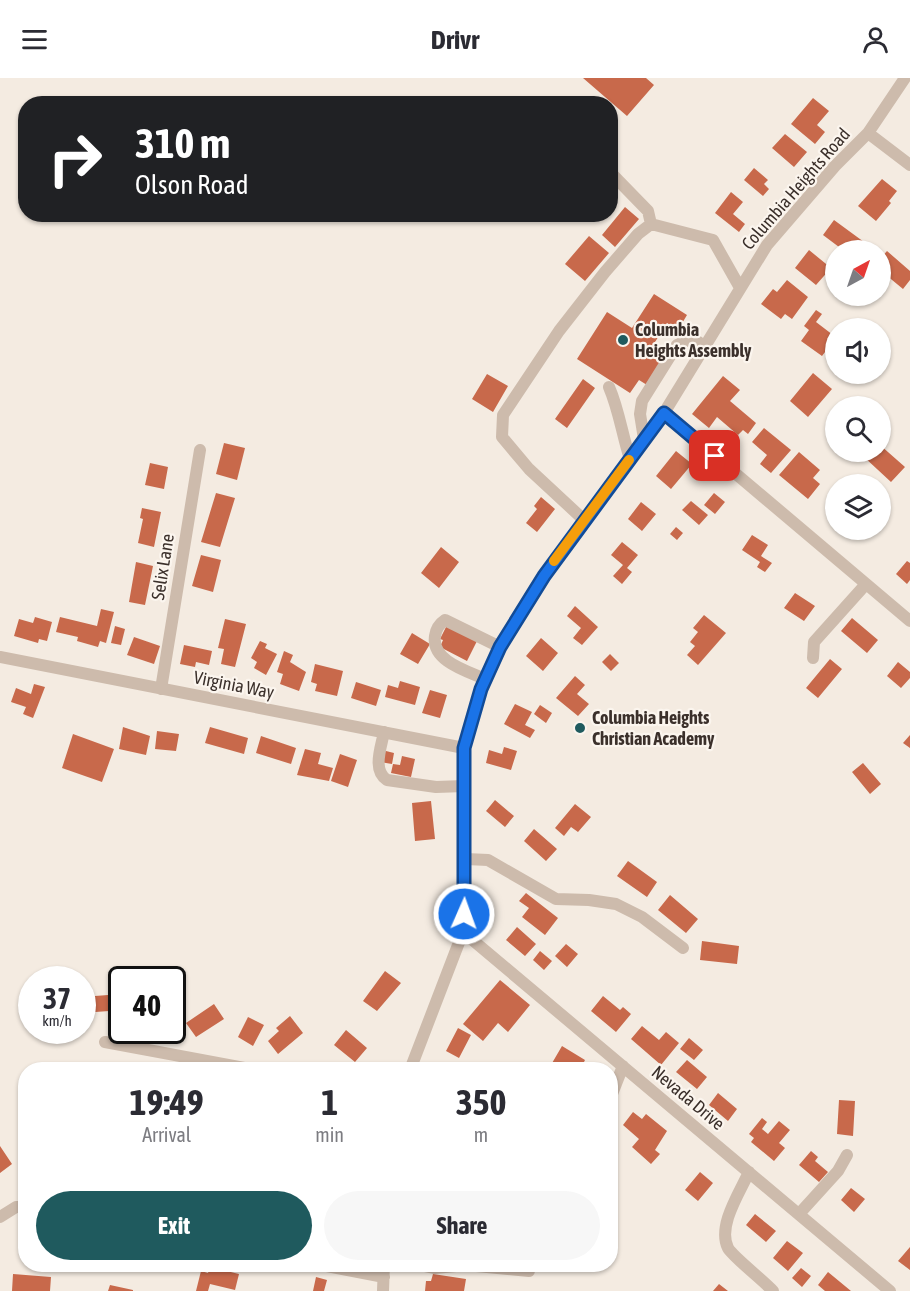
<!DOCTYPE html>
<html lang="en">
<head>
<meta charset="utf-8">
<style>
  :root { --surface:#fff; --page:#f7f7f7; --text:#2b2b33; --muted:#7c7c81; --accent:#1f5a5e }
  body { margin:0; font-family:"Asap Condensed",sans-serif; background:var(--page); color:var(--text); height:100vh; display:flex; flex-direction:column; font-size:22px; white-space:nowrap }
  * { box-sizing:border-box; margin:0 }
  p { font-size:20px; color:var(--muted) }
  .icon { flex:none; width:33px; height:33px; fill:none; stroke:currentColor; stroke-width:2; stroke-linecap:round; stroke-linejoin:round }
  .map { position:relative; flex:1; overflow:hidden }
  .details { position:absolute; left:18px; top:984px; width:600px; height:210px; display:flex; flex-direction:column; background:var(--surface); border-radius:24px; box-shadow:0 2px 4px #0004 }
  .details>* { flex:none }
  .top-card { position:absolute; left:18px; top:18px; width:600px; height:126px; border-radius:24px; box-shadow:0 2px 4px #0004; background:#202124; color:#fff; overflow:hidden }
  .needle { width:39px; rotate:40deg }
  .controls { position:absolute; left:825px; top:162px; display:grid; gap:12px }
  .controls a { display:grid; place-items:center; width:66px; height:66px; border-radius:50%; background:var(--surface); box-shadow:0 2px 4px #0004; font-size:30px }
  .speed { position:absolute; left:18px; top:888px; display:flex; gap:12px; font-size:30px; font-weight:700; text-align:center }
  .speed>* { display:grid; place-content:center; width:78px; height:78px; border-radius:50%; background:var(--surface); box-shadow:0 2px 4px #0004; line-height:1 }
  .speed small { font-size:15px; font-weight:400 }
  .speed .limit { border:3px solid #111; border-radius:9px; background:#fff; color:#111 }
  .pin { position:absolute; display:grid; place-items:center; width:51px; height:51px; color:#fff; margin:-26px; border-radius:12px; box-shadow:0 3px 9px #0006 }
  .me { position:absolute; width:66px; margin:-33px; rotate:2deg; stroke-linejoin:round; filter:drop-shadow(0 0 4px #0008) }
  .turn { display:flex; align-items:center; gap:21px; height:126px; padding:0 18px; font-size:27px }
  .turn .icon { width:78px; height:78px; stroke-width:2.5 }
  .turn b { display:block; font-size:42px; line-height:51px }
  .eta { display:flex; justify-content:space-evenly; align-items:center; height:102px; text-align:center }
  .eta b { font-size:36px; font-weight:700; line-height:42px }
  .button { display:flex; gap:12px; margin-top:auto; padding:12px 18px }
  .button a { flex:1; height:69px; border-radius:36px; background:var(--accent); color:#fff; font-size:24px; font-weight:700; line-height:69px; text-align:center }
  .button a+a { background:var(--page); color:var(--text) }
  header { display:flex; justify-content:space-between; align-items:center; height:78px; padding:0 18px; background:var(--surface); font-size:27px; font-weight:700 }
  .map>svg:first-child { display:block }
  .building { fill:#c8694b }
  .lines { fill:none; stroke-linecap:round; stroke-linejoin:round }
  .minor { stroke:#cdbbac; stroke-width:12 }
  .route-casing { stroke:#114b97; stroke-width:15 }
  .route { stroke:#1a73e8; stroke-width:10 }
  .slow { stroke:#f59e0b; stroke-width:10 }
  .poi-dot { fill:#1f5a5e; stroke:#fbf5ee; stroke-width:2 }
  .labels { text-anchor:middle; stroke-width:4.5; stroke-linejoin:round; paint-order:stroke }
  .street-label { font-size:18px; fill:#3b302b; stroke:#fbf5ee }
  .poi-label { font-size:18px; font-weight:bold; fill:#3b302b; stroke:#fbf5ee; text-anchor:start }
</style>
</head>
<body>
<header><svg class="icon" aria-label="menu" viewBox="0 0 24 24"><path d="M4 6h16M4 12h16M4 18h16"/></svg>Drivr<svg class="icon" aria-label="person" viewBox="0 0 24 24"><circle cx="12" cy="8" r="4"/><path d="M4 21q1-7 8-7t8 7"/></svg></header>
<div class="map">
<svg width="910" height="1213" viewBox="0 0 910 1213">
  <rect width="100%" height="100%" fill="#f4ebe1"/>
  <path class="building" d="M583,0H646L654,7L627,38Z
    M813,20L829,33L817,47L825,54L815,66L791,46Z
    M785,56L807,74L794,89L772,70Z
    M754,90L768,102L764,106L769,111L763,118L744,102Z
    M882,101L897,113L889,123L891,125L876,143L858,128Z
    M731,114L743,124L733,136L745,146L739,154L715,135Z
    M625,129L639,141L615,169L602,157Z
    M834,142L864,164L857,172H843L823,157Z
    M589,158L609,175L585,203L565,186Z
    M809,172L831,190L816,207L795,190Z
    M887,173L910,193V202L903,211L880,192V181Z
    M787,202L808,219L792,241L785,236L781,241L761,226L773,211L777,214Z
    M654,216L687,237L678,252L667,245L650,272L664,281L647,307L639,302L630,315L577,281L607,234L632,250Z
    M816,232L822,236L816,244L833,257L828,264L831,266L822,278L801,263L809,252L804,248Z
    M813,295L832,311L808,339L790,323Z
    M487,296L508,308L493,334L472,321Z
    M723,298L740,312L730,323L756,345L748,356L743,352L738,357L717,339L709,350L692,336Z
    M583,301L595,310L567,350L555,341Z
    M764,350L791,372L771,395L760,386L767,377L752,364Z
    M224,365L245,370L237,402L216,396Z
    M880,367L905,389L891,404L864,379L869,374H880Z
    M676,373L692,386L671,411L656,398Z
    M799,374L820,392L813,400L820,406L808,421L779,397Z
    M150,385L168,389L164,411L145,407Z
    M216,415L235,420L220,469L201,464Z
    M714,415L725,424L715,436L704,427Z
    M541,419L555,431L537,454L526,445L537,431L534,428Z
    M691,423L708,437L699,447L682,432Z
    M641,424L656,436L642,453L628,441Z
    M142,430L161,434L154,469L138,465L143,441L140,440Z
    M676,449L683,455L677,462L670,456Z
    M752,457L768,467L761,478L772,485L765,494L757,489L760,484L742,472Z
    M622,464L638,477L627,490L632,494L622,506L613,498L623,487L611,477Z
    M441,469L459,484L439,510L421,495Z
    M201,477L221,482L213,514L192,508Z
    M907,483L910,485V502L907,506L896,496Z
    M136,484L153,488L145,527L129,524Z
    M795,515L815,528L804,543L784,530Z
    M575,528L598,549L582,567L573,560L581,550L567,538Z
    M101,531L114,534L106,565L100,563L98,569L77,563L78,559L56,554L60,539L97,548Z
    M704,537L726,555L698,587L687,577L695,568L690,564L698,554L693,550Z
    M35,539L52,544L47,563L39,561L38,565L14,558L19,541L33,545Z
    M852,540L878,562L867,575L841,553Z
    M225,541L246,546L235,589L221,586L224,571L218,570Z
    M447,547L477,563L467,583L440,569L443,562L440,561Z
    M115,548L125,551L121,567L111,565Z
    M412,555L430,566L418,586L400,576Z
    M134,559L160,568L154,586L127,577Z
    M541,560L558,575L543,593L526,578Z
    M260,563L267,566L265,570L277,576L266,597L254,590L257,584L251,580Z
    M184,567L212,573L209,587L196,584L195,589L180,586Z
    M284,573L293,577L290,584L306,594L299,613L280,606L283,596L277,594Z
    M610,576L619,585L611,593L602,584Z
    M830,581L842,591L818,620L806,610Z
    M898,584L910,594V600L901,610L887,598Z
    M315,586L343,593L337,618L315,613L317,606L311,604Z
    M575,598L585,607L577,616L589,626L578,638L556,620Z
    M400,603L420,609L415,627L385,619L388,607L398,610Z
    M356,604L381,612L376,628L351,620Z
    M34,606L45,609L33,640L23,636L26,629L11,624L16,610L31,616Z
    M430,612L447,617L440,640L422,635Z
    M515,626L532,634L525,647L535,652L530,660L504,646Z
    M540,627L552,635L546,645L534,636Z
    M123,649L150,658L146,677L119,671Z
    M210,649L248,660L244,676L205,665Z
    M157,653L179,656L176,673L155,671Z
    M73,656L114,671L102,704L62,690Z
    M910,657V670L903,665Z
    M261,658L296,670L291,686L256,675Z
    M504,669L517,673L511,692L486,685L489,672L502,676Z
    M305,671L321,675L318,686L333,690L329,703L297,697Z
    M382,672L394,675L392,686L380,684Z
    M340,676L357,682L348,709L331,703Z
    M402,678L415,681L411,699L391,695L393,686L400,687Z
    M863,685L881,706L870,716L852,694Z
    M495,722L514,738L505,749L486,733Z
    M431,723L435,761L415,763L412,725Z
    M575,726L591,739L578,754L571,749L564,758L555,750Z
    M534,751L557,771L546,783L524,763Z
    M628,783L657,804L647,819L617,798Z
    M526,815L558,840L545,857L522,839L529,830L519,823Z
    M670,817L698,841L686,855L658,832Z
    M517,849L536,866L525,878L506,862Z
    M702,863L739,868L737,886L700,882Z
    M566,866L578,876L567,889L555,878Z
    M540,873L552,883L544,892L533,882Z
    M385,893L401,905L377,933L363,923Z
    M500,902L530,927L508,954L498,945L483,963L463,946Z
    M108,917L109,933L82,935V919Z
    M603,918L620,932L623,929L631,936L616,954L591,933Z
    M214,926L224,941L196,959L186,945Z
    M290,938L303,955L278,976L268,963L279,953L276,950Z
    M248,939L264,947L253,968L238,959Z
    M642,948L659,962L666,954L679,965L661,987L631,961Z
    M458,950L471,957L459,980L446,973Z
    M346,952L367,970L355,984L334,967Z
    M689,960L703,972L694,982L680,971Z
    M562,968L585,982L582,988L588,992H548Z
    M687,982L707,999L697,1011L676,994Z
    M718,1015L737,1031L728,1043L709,1027Z
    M839,1022L855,1023L853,1058L837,1056Z
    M633,1034L642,1041L646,1036L667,1053L655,1072L660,1076L651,1086L632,1069L639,1061L623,1047Z
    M762,1040L767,1044L762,1051L768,1056L779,1043L790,1052L779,1065L785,1070L774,1083L751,1064L754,1060L749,1056Z
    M0,1068L12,1086L0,1095Z
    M811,1073L818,1079L815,1083L828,1094L819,1104L799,1087Z
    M700,1094L713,1105L698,1123L685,1112Z
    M851,1110L865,1121L854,1134L841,1122Z
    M755,1136L776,1153L766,1164L746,1147Z
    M787,1163L803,1175L788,1193L773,1180Z
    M910,1169V1192L898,1183Z
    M210,1189L239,1196L235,1212L210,1206L208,1213H196L201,1193L208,1195Z
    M801,1190L811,1198L802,1209L792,1200Z
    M828,1194L851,1213H825L818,1207Z
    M13,1196L51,1199L50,1213H12Z
    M433,1196L466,1201L464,1213H425L426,1203H431Z
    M316,1199L327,1202L324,1213H313Z
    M719,1206L728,1213H713Z
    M110,1207L133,1212V1213H108Z"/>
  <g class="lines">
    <path class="minor" d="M868,55L910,87
      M610,94L648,133L651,146
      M609,309C619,332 622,356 630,381
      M664,335L910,543
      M644,361L640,336L642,323L677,267L693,260L704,268
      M584,442L529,391L502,359L503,337L559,253L605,194L638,156L651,146L713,162L739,208
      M0,579L464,670
      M813,580L814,564L866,506
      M485,601C467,593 431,583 435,558C436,551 439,546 445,542L500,569
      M161,611L200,372
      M384,654C381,670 372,692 387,702L436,709L464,708
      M466,781L488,782L556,821L589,822L616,826L642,839L683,870
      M463,854L890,1213
      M105,964L256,992
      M410,992L463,854L464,670L481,611L500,569L544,498L664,335L767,167L835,88L868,55L905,0
      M610,1021L623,988
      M749,1094C740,1114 717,1148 728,1170C732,1178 764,1203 773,1213
      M799,1136L838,1093L847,1077
      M0,1139L16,1129H26
      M316,1186L384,1199
      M415,1186L435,1190L466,1187L529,1193
      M383,1213L384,1186"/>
  </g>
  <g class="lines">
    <g class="route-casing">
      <path id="route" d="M464,836V670L481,611L500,569L544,498L664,335L715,378"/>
    </g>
    <use href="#route" class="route"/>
    <path class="slow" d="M554,483L629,382"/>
  </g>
  <g class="poi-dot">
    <circle cx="623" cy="262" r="6"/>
    <circle cx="580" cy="650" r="6"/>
  </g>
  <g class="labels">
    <g class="street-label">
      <text transform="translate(796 111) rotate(-49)" y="6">Columbia Heights Road</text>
      <text transform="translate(163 489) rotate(-81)" y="6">Selix Lane</text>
      <text transform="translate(234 607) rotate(11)" y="6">Virginia Way</text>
      <text transform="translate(688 1020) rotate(40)" y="6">Nevada Drive</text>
    </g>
    <g class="poi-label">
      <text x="635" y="258">Columbia<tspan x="635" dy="21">Heights Assembly</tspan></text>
      <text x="592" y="646">Columbia Heights<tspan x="592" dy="21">Christian Academy</tspan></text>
    </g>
  </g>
</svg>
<div class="controls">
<a><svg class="needle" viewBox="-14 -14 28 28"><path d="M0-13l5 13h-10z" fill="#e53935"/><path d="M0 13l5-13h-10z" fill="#7c7c81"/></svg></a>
<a><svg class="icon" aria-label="sound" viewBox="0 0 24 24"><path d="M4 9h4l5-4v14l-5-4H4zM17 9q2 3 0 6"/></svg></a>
<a><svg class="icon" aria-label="search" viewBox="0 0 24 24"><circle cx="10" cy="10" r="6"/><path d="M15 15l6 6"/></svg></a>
<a><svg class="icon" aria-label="layers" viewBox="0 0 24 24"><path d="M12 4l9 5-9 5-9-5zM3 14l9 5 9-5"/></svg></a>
</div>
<div class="speed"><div>37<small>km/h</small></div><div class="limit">40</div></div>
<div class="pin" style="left:715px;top:378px;background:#d93025"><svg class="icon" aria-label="arrive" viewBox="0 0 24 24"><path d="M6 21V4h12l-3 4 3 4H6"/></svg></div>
<svg class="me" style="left:464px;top:836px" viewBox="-20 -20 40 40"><circle r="17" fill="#1a73e8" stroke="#fff" stroke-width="3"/><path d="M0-11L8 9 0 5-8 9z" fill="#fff"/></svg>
<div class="top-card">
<div class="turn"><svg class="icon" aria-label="right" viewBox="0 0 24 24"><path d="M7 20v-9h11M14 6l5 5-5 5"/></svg><div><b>310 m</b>Olson Road</div></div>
</div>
<section class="details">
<div class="eta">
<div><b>19:49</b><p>Arrival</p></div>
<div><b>1</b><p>min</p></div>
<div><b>350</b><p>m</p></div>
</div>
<div class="button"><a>Exit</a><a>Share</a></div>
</section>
</div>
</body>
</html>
